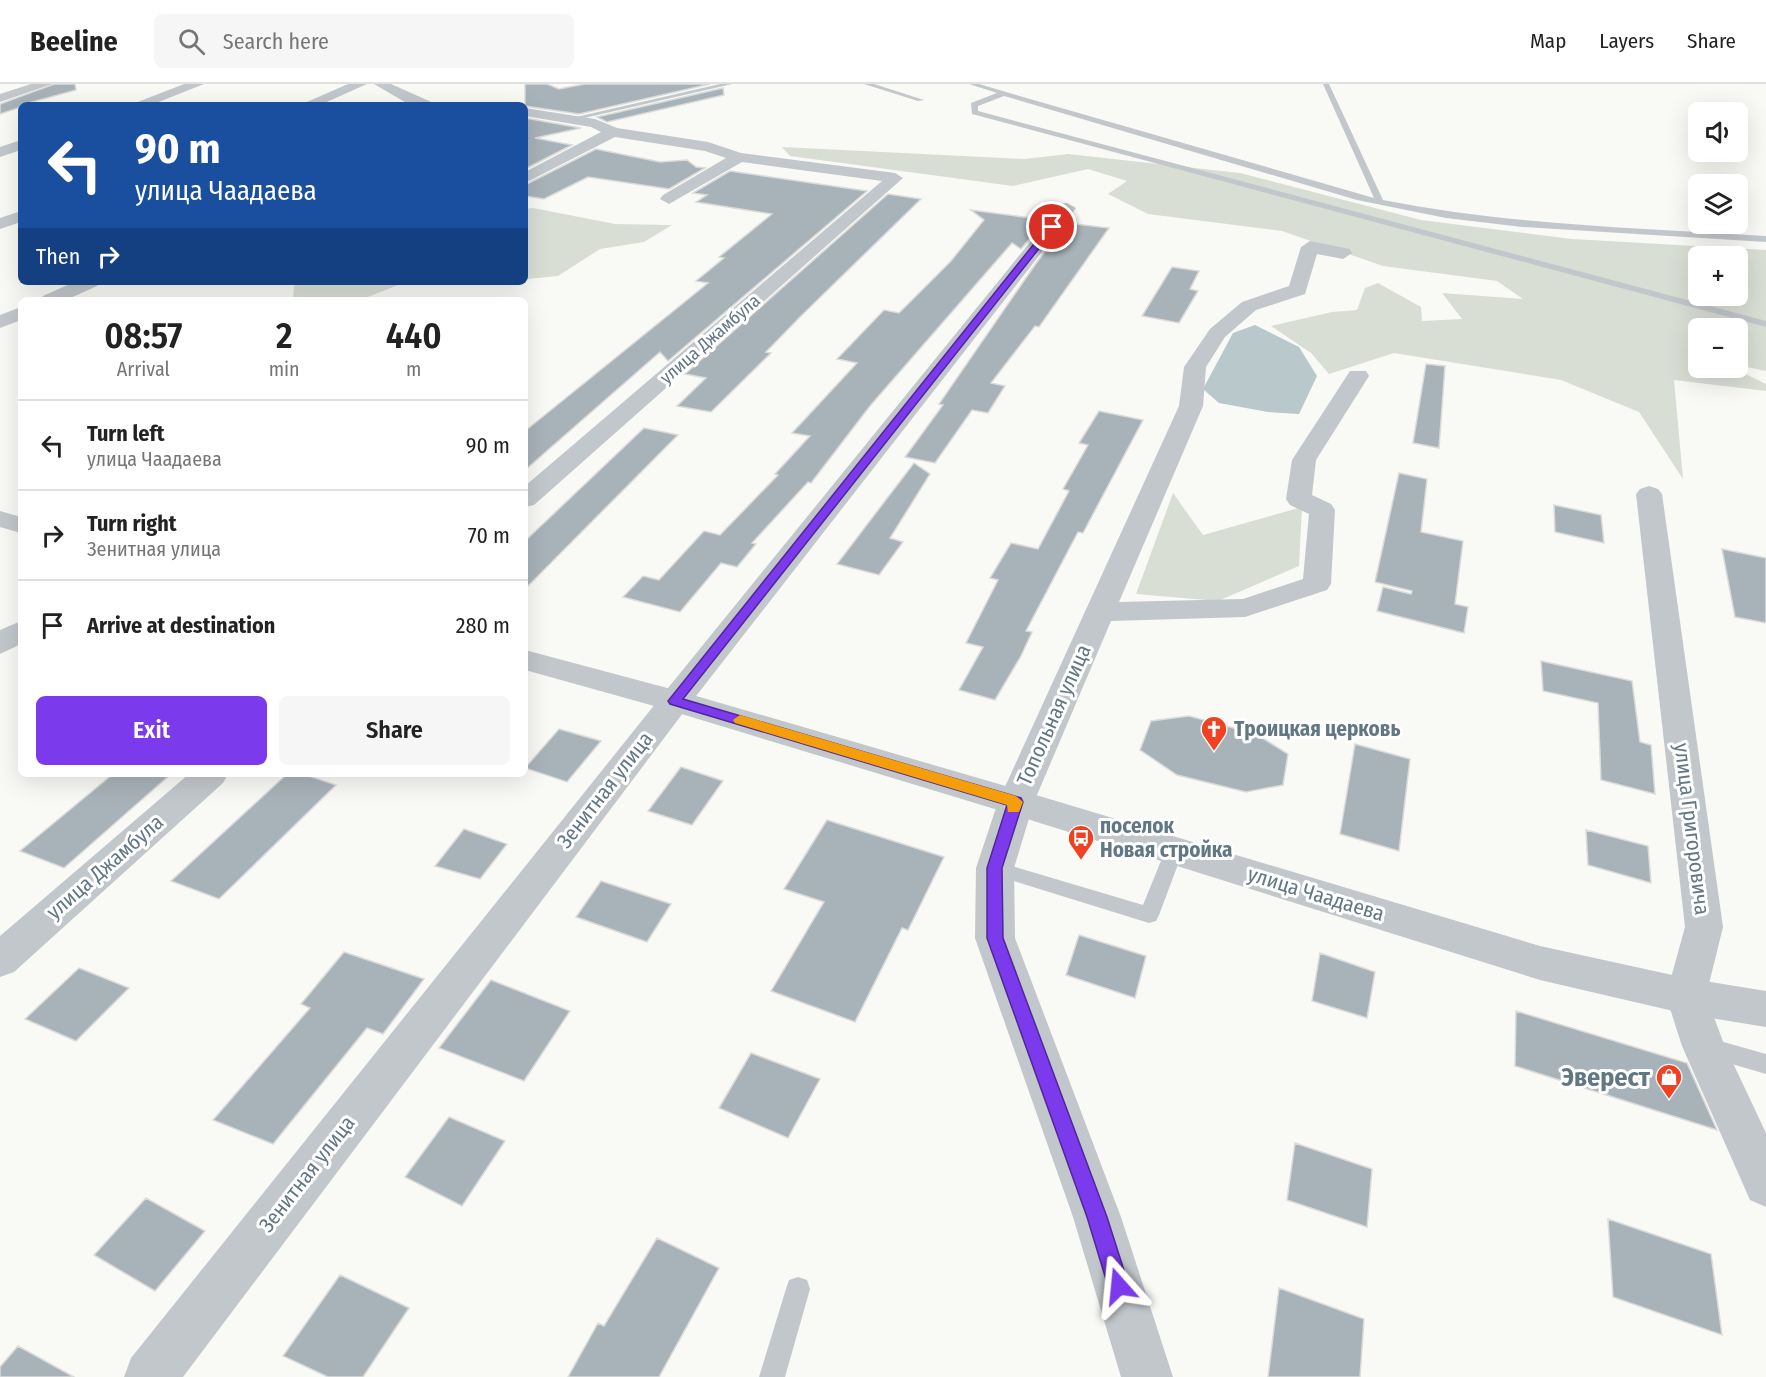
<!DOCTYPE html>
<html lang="en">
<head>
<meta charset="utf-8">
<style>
  :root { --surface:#fff; --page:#f6f6f6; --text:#222; --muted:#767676; --line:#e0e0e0; --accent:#7c3aed }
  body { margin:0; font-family:"Fira Sans Condensed",sans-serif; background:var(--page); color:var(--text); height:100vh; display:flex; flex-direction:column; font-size:22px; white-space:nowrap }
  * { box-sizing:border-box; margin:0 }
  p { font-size:20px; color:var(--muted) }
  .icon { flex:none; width:33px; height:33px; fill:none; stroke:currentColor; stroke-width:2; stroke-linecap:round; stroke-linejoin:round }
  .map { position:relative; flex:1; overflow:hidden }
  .drawer { position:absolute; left:18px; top:213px; width:510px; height:480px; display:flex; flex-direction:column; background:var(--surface); border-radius:9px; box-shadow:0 6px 24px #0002 }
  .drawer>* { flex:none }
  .hud { position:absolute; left:18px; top:18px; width:510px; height:183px; border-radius:9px; box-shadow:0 6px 24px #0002; background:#1a4fa0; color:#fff; overflow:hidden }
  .tools { position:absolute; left:1688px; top:18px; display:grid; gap:12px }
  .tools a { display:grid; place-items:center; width:60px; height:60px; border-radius:9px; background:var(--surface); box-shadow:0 6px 24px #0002; font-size:30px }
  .pin { position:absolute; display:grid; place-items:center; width:51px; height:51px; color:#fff; margin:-26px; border:3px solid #fff; border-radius:50%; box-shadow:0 2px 6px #0007 }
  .me { position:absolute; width:66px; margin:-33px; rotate:342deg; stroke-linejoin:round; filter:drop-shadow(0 0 4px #0008) }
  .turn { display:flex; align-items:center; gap:21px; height:126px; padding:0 18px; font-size:27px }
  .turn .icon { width:78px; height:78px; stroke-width:2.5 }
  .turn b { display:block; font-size:42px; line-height:51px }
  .then { display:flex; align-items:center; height:57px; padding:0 18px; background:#0003; gap:12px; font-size:22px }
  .eta { display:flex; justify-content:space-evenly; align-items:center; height:102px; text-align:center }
  .eta b { font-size:36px; font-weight:600; line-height:42px }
  .primary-button { display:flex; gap:12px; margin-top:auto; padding:12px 18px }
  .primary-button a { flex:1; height:69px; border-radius:9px; background:var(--accent); color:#fff; font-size:24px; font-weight:600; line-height:69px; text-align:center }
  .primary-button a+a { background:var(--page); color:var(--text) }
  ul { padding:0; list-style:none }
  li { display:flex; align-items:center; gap:18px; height:90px; padding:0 18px; border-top:2px solid var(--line) }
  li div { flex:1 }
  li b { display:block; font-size:22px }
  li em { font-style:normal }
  header { display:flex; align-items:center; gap:36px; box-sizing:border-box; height:84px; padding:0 30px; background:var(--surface); border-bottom:2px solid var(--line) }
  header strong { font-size:28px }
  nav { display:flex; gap:33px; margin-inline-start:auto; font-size:21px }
  .search { width:420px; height:54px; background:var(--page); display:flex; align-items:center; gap:15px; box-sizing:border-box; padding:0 21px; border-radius:9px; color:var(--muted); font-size:22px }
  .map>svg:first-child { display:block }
  .green { fill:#d9ded5; fill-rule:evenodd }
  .water { fill:#b8c8cb }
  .building { fill:#a8b3b9; stroke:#dbdbd9; stroke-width:1.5 }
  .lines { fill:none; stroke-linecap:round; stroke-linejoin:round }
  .service { fill:#c2c7cb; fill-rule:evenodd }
  .minor { fill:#c2c7cb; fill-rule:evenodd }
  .tertiary { fill:#c2c7cb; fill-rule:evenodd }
  .route { fill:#7c3aed; stroke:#51269a; stroke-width:1.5 }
  .slow { fill:#f59e0b }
  .labels { text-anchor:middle; stroke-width:6; stroke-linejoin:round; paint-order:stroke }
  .far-street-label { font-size:18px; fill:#627784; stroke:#fff }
  .street-label { font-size:21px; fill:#627784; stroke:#fff }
  .poi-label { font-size:21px; font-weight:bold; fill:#627784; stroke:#fff; text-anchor:start }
  .near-poi-label { font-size:26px; font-weight:bold; fill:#627784; stroke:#fff; text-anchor:end }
</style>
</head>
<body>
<header>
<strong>Beeline</strong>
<div class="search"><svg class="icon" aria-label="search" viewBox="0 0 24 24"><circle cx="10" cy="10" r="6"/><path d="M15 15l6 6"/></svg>Search here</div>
<nav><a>Map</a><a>Layers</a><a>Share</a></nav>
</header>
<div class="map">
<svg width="1766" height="1293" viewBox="0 0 1766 1293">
  <rect width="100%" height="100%" fill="#f9f9f6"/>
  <path class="green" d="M782,63L1025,75L1068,70L1240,89L1421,136L1572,155L1766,166V287L1737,281V244H1698V284H1733L1766,300V307L1674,296L1683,395L1639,328L1561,296L1394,269L1329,290L1311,269L1271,242L1332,228L1357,226L1365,204L1378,199L1421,223L1422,237L1462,235L1442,209L1523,215L1497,197L1383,182L1282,147L1148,130L1108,110L1127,97L1088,85L1013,102L790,72ZM1698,172H1737V212H1698Z
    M533,124L615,140L672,141L644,158L600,165L558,192L527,195L525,125Z
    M300,198H406L360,216H293L294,202Z
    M1173,409L1203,451L1302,423L1299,482L1218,517L1136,510Z"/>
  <path class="water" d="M1255,241L1299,263L1317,292L1299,330L1268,328L1219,319L1203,305L1233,249Z"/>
  <path class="building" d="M54,0H75L76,6L21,21V23L0,30V20Z
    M525,0H547L559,5L585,0H710L579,30L525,22Z
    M723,4L724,11L607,38L597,33Z
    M525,34L581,44L535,54L572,61L525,85Z
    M596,65L660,78L687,76L696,83L705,84L669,105L588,93L544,115L525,112V101Z
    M730,87L867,107L668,277L660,268L525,386V347L708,199L696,197L724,174L719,173L772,130L696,118L707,111L693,109Z
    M888,110L921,115L800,233L766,268L771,269L711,328L677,322L706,294L685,290Z
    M971,126L1045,136L1021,165L1012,159L870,322L811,399L808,398L752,459L756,460L737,483L721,479L680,528L623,513L643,492L659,496L704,447L720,451L778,391L775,390L810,352L792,349L857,279L837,275L884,226L899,229L951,177L984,136Z
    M1067,139L1109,144L1039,243L1035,242L991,299L1005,302L988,329L972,326L935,379L905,373L943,321L939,320L1037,178Z
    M1172,183L1199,187L1190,205L1198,207L1179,239L1142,232Z
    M1426,280L1445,282L1439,364L1413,359Z
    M1099,327L1143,336L1083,449L1078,448L1026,547L1032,548L1021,572L995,616L959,606L983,563L966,559L998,496L990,494L1011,459L1038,465L1069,407L1063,405L1088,361L1079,359Z
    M644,344L678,351L525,505V457Z
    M914,379L930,390L890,454L903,458L879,491L837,480Z
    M1399,389L1427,395L1421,448L1463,457L1455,520L1468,523L1464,549L1377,527L1383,503L1411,510L1412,507L1375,498Z
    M1554,421L1601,431L1604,459L1555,448Z
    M1722,465L1766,474V539L1735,533Z
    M1541,577L1632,597L1640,658L1651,661L1655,710L1601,696L1598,619L1543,607Z
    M1189,632L1256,650L1288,670L1283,701L1246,708L1177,691L1140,666L1151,637Z
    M559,645L601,657L567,698L525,684Z
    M1355,660L1410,675L1399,767L1340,750Z
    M681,683L723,697L692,741L648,727Z
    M113,690H171L64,784L20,767Z
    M287,690H303L336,701L219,815L171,797Z
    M827,736L944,773L908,846L902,844L855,938L771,907L824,818L784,805Z
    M464,745L507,760L480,795L435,782Z
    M1586,746L1648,762L1651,799L1588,781Z
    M601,797L671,820L647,858L576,833Z
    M1079,851L1146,872L1135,914L1066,891Z
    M344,868L424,895L383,950L367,944L273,1060L213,1036L310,924L301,920Z
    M1320,869L1375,888L1367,934L1312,917Z
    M79,884L129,904L76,957L25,935Z
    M491,896L570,927L524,997L439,964Z
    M1516,927L1687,979L1717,1046L1515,982Z
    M751,969L820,995L788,1054L719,1024Z
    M449,1033L505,1057L462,1122L405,1093Z
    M1295,1059L1372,1085L1367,1143L1287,1116Z
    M146,1114L205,1147L155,1207L94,1171Z
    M1608,1135L1711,1170L1722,1251L1613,1213Z
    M657,1154L719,1184L659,1293H568L598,1239L604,1242Z
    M340,1191L409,1224L363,1293H328L283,1272Z
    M1279,1204L1364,1235L1360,1293H1268Z
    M18,1262L74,1293H0V1283Z"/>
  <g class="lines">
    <path class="service" d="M720,0H732L567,38L563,36Z
      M864,0H874L924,16L918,17Z
      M969,0H979L1006,8L1374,114L1323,0H1329L1383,116C1510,141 1638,144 1766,152V158L1522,143L1446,134L1357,116L1004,12L978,22V27L1766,237V243L972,30L971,19L997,9Z
      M1174,760L1180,762L1183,767L1159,831L1156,837L1149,839L988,789L986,784L988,779L995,777L1143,821L1165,767L1168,762Z
      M1706,953L1766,970V990L1698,970L1695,963L1698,956Z
      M798,1193L807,1196L810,1205L785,1293H759L786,1205L789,1196Z"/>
    <path class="minor" d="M31,0H52L0,18V10Z
      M184,0H204L151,21H130Z
      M348,0H367L320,21H300Z
      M374,0H391L438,21H410Z
      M525,24L595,35L617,44L708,58L741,69L895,89L903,94L534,421L525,423V402L882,97L742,78L669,120L660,115L663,111L726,74L705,67L615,53L525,99V88L601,48L591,43L525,32Z
      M21,56V66L0,73V63Z
      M1067,119L1076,124L1073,128L686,625L183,1293H124L131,1274L664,609L1061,120Z
      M21,127V138L0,145V134Z
      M1310,157L1350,165L1352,169L1343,175L1317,170L1305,210L1256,226L1225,253L1206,283L1203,322L1119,518L1243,515L1303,495L1309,430L1290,421L1286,415L1292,376L1350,287H1366L1369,292L1316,376L1312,411L1331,420L1335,426L1331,500L1327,506L1245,533L1111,537L1034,718L1014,784L1015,854L1121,1133L1173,1293H1121L1073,1133L975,854L976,784L998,718L1179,322L1184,283L1210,245L1242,218L1289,202L1301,163Z
      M74,198H100L97,202L66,216H40L43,212Z
      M21,223V236L0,244V231Z
      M1649,402L1658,405L1662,410L1723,843L1706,912L1724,960L1766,1049V1123L1750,1116L1682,962L1666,912L1685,843L1636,410L1640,405Z
      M21,537V560L0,570V546Z
      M189,690H228L223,699L14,888L0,893V852Z"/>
    <path class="tertiary" d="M0,427L21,433V449L0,443Z
      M525,566L686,609L1016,705L1540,862L1686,894L1766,907V943L1686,930L1540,896L1008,729L665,625L525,586Z"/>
  </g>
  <path class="route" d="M1049,141L1056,143L683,615L1021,714L1023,718L1002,784L1003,854L1107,1133L1129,1202L1126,1209L1119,1212L1111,1209L1108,1202L1087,1133L987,854V784L1007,721L670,620L668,617Z"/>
  <path class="slow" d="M740,631L1016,712L1023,718L1019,728H1008L1007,721L735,639L733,636Z"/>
  <defs>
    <g id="church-pin" transform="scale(1.35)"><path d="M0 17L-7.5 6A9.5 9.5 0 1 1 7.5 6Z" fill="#f04120" stroke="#fff"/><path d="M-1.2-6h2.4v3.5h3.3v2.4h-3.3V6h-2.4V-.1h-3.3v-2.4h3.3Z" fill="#fff"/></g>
    <g id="bus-pin" transform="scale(1.35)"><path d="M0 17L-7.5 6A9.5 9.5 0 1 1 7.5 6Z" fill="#f04120" stroke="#fff"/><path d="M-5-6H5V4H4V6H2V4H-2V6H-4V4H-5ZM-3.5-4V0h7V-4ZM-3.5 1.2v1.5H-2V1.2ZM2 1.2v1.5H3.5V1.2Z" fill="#fff"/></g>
    <g id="shop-pin" transform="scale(1.35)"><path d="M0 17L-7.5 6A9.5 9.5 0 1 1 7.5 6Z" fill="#f04120" stroke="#fff"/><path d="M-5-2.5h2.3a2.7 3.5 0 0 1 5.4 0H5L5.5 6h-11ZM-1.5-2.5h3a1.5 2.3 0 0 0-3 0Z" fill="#fff"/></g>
  </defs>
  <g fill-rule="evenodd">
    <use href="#church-pin" x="1214" y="645"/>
    <use href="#bus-pin" x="1081" y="754"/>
    <use href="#shop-pin" x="1669" y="993"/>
  </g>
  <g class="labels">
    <g class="far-street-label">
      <text transform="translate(710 255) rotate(-41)" y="6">улица Джамбула</text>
    </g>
    <g class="street-label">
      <text transform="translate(1054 631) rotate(-66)" y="7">Топольная улица</text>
      <text transform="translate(605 706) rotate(-52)" y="7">Зенитная улица</text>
      <text transform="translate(1692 745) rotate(83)" y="7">улица Григоровича</text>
      <text transform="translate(105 783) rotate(-41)" y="7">улица Джамбула</text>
      <text transform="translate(1316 810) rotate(17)" y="7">улица Чаадаева</text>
      <text transform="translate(307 1090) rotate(-52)" y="7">Зенитная улица</text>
    </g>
    <g class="poi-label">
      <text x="1234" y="652">Троицкая церковь</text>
      <text x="1100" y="749">поселок<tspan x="1100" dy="24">Новая стройка</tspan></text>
    </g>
    <g class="near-poi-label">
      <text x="1650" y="1002">Эверест</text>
    </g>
  </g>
</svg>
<div class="tools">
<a><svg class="icon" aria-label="sound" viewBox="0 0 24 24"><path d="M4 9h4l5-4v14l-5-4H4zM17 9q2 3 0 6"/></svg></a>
<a><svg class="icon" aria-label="layers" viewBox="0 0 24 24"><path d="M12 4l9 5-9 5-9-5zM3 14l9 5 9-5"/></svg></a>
<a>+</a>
<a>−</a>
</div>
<div class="pin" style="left:1052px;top:143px;background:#d93025"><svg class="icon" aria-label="arrive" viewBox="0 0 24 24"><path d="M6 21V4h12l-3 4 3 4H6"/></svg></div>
<svg class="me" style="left:1119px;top:1202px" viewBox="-20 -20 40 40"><path d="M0-17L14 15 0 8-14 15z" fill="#7c3aed" stroke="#fff" stroke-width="4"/></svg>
<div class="hud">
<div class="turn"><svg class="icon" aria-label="left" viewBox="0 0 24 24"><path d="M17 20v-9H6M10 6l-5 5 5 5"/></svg><div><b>90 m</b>улица Чаадаева</div></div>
<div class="then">Then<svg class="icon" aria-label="right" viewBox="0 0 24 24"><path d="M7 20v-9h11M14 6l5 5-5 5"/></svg></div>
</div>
<section class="drawer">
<div class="eta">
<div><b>08:57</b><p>Arrival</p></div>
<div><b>2</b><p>min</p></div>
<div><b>440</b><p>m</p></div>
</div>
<ul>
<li><svg class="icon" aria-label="left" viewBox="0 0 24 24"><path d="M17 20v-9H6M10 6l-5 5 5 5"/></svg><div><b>Turn left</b><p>улица Чаадаева</p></div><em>90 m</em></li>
<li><svg class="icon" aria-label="right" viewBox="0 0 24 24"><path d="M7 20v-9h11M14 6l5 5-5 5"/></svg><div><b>Turn right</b><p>Зенитная улица</p></div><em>70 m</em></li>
<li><svg class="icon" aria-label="arrive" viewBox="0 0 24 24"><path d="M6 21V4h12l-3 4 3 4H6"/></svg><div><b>Arrive at destination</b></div><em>280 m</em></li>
</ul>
<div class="primary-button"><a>Exit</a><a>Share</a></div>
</section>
</div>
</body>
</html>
